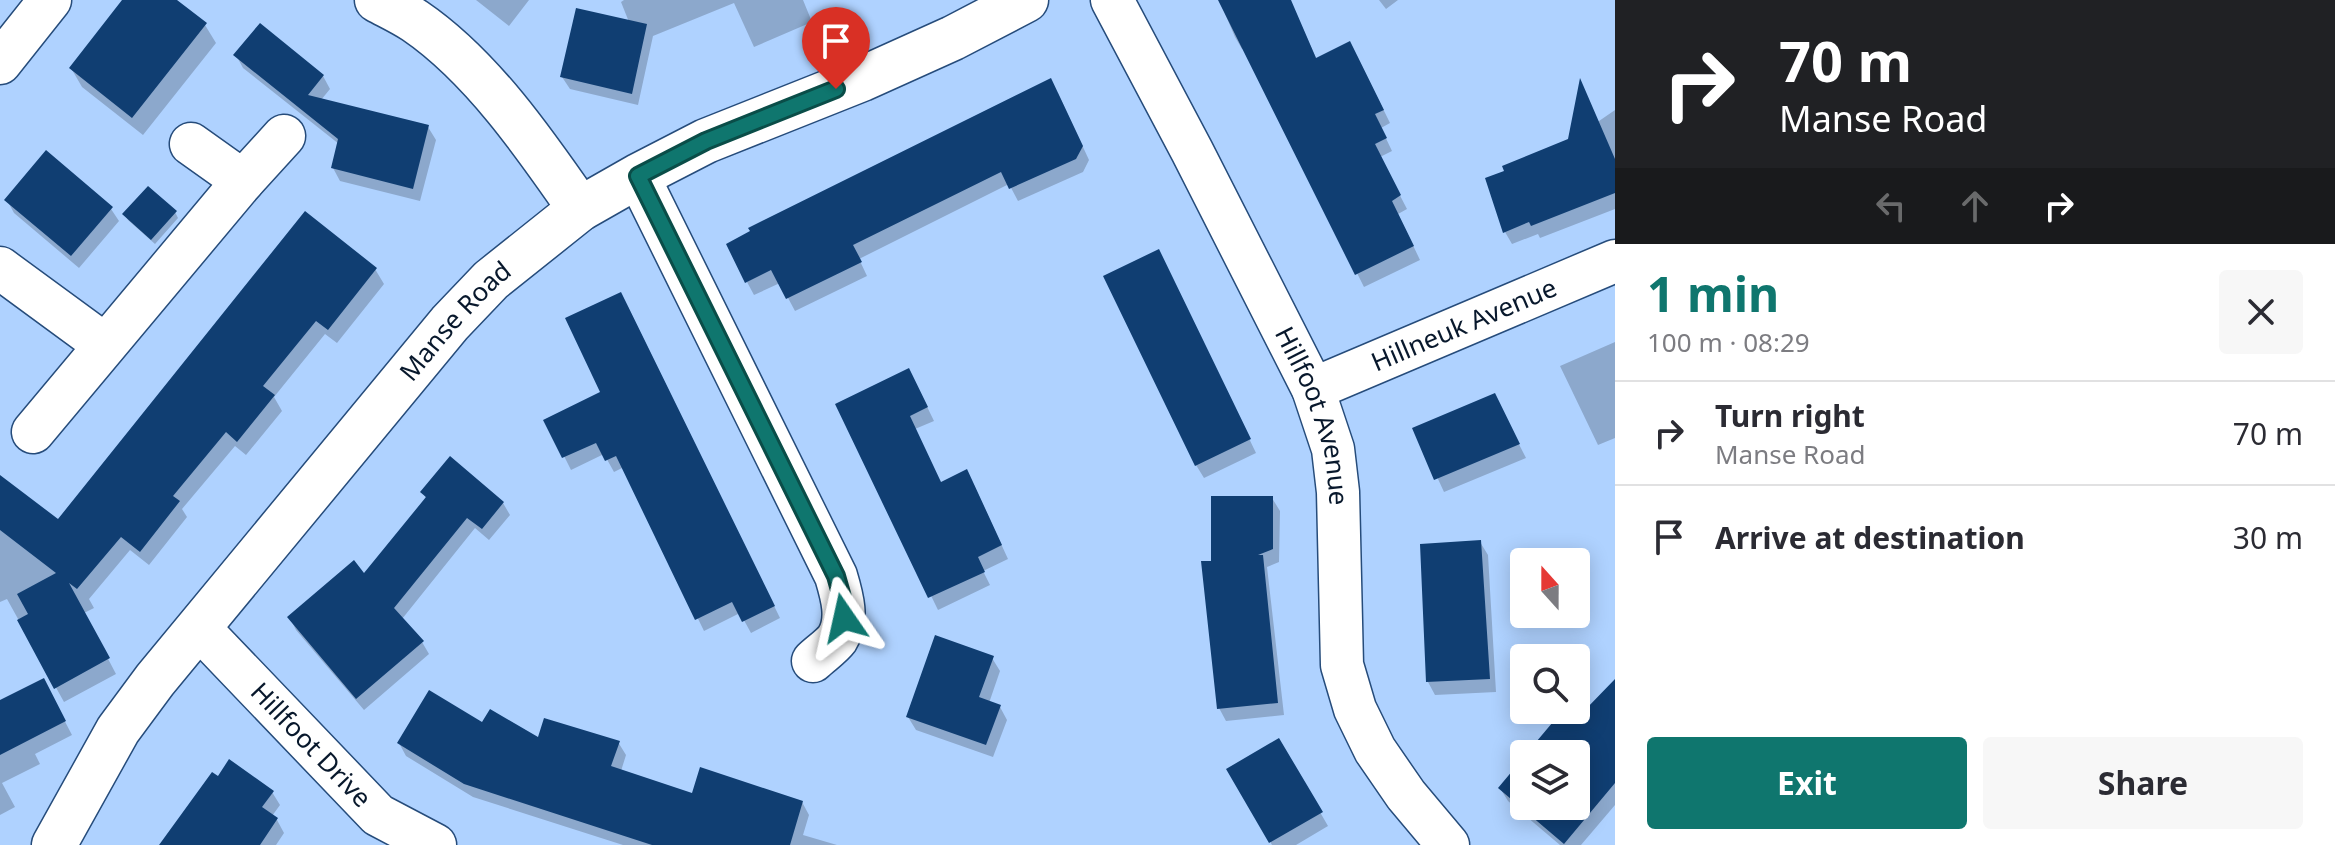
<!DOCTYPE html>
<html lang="en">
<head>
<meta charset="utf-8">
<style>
  :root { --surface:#fff; --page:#f7f7f7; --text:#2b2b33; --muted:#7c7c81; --line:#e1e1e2; --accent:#0f766e }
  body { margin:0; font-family:"Noto Sans",sans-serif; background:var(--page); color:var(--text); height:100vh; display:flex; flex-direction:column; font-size:30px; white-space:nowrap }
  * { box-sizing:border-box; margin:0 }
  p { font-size:26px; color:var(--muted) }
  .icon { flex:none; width:44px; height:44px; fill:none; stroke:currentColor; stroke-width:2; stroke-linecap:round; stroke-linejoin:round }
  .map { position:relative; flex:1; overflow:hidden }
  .sheet { display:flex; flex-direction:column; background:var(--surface); width:720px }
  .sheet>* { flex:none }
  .banner { background:#202124; color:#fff; overflow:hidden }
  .needle { width:52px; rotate:339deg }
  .tools { position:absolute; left:1510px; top:548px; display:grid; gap:16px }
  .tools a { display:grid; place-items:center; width:80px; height:80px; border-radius:8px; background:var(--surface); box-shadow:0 4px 20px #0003; font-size:40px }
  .pin { position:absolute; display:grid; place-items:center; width:68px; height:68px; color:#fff; margin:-82px -34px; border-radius:50% 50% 50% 0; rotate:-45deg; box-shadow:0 0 8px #0007 }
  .pin .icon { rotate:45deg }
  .me { position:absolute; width:88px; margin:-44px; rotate:349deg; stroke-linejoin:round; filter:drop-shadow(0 0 6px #0008) }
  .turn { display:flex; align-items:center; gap:28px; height:168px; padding:0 32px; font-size:36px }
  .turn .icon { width:104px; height:104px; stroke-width:2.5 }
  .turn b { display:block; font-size:56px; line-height:68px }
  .lanes { display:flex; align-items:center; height:76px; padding:0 32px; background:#0003; justify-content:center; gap:40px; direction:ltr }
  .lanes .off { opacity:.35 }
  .round { display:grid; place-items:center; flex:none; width:84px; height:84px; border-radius:8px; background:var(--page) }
  .head { display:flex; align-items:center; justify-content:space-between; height:136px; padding:0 32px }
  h1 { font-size:48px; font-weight:700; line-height:60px; color:var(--accent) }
  .button { display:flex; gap:16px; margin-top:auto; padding:16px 32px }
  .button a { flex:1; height:92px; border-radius:8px; background:var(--accent); color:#fff; font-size:32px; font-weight:700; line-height:92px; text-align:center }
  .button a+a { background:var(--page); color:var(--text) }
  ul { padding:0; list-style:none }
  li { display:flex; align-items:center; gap:24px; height:104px; padding:0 32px; border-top:2px solid var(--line) }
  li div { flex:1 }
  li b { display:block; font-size:30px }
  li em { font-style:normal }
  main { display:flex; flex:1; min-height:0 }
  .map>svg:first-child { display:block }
  .shadow { fill:#0003 }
  .building { fill:#103e72 }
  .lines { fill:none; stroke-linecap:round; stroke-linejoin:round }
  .minor-casing { stroke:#264c7b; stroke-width:45 }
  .tertiary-casing { stroke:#264c7b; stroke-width:47 }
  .minor { stroke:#fff; stroke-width:42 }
  .tertiary { stroke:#fff; stroke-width:44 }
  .route-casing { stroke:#0a4d48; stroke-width:20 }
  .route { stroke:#0f766e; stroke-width:14 }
  .labels { text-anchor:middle; stroke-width:8; stroke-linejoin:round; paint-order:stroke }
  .street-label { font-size:26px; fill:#08182c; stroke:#e8f1fc }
</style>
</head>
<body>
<main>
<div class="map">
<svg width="1615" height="845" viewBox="0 0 1615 845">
  <rect width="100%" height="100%" fill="#afd2ff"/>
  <path class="shadow" d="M125,0H174L205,25L216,43L143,135L82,87L71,68Z
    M476,0H529L509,26Z
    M624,0H803L812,22L754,47L734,3L653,36L638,105L570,89L562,77L629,22L621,2Z
    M1219,0H1290L1317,60L1357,56L1390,123L1381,128L1392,151L1380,157L1407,209L1398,214L1420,260L1364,287L1244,48L1242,49L1235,37Z
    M1379,0H1398L1386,9Z
    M260,26L323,76L330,89L321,100L428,127L436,140L420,201L340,181L333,168L339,144L243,68L236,55Z
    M1058,93L1089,160L1083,172L1018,201L1009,184L859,259L867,276L795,311L780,283L754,295L747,282Z
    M1615,110V209L1540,238L1538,234L1512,244L1505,232L1570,141Z
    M7,200L111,209L119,221L79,268L14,213Z
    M175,212L178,218L155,244L128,220L125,214Z
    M1165,264L1256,453L1204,478L1196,465Z
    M375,269L384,284L337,343L325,334L274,397L282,411L246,455L235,446L182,509L187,517L149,565L130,550L89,599L94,608L84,613L116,674L64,702L7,599L0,602V477L58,522Z
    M628,307L780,618L751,633L740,613L704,631L624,467L614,472L604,454L571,470L546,420L603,393Z
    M1615,342V438L1598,445L1560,366Z
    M916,384L934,421L915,429L941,484L974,485L1008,559L983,571L990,585L938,610L838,405Z
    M1501,409L1526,458L1444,492L1415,429Z
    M423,493L503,503L510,515L489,540L475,528L402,619L422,642L429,654L364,710L296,630L290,618L364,576L427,500Z
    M1272,498L1280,511L1279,562L1267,567L1284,715L1226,721L1219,708L1213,563Z
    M1480,542L1488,555L1496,692L1435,695L1428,682Z
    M992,658L1000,671L989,703L1000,707L1007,720L993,757L916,730L908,717Z
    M1615,682V805L1581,845H1560L1508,801L1500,788L1524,760V806H1576V754H1529L1576,723Z
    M50,693L72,735L35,754L40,764L2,783L15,807L0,815V703Z
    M483,725L540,740L618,742L626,755L621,771L693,795L802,802L809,815L803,835L837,845H623L473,797L406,756L399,743Z
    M1279,741L1328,826L1296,845H1272L1229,770Z
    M218,779L272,792L280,805L272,816L277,820L284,833L276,845H162Z"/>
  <path class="building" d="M122,0H177L207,23L132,118L69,68Z
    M1218,0H1291L1316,58L1350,41L1384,110L1375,114L1387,138L1375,144L1401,195L1392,201L1414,246L1355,275Z
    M576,8L647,24L632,94L560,77Z
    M260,23L324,75L308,95L429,125L413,189L331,168L338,139L233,55Z
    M1051,78L1083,146L1076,159L1009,189L1001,172L853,245L862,262L786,299L771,270L745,283L726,244L750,231L748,228Z
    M1580,78L1615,159V193L1531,226L1529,222L1503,233L1485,178L1504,171L1502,166L1568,139Z
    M46,150L113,207L71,256L4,200Z
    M148,186L177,211L151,240L122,214Z
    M305,211L377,268L328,330L316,321L263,386L275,395L237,442L226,432L173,496L180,501L140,552L121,537L77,589L69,583L110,658L54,689L17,620L28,614L17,594L56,573L0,530V475L58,519Z
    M1159,249L1251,439L1195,466L1103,276Z
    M621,292L775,606L742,622L732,602L695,620L616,456L605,461L596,443L562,458L543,420L600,392L565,318Z
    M909,368L928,407L910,416L941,482L967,469L1002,545L978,557L985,572L928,598L835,404Z
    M1495,393L1520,444L1434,480L1412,428Z
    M450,456L504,502L482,529L467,518L394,608L424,641L356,699L287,617L354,560L364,573L426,497L420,492Z
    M1211,496H1273V549L1258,555H1263L1278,703L1217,709L1201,561H1211Z
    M1481,540L1490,679L1426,682L1420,544Z
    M935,635L994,656L979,697L1001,705L986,745L906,717Z
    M44,678L66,721L0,755V700Z
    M1615,679V783L1564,844L1498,788L1524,757V806H1576V754H1526L1563,710H1585Z
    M429,690L482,722L490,709L538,737L544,718L620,741L611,766L692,793L700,767L803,801L790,845H652L464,784L397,743Z
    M1279,738L1323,812L1269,843L1226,769Z
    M229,759L274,791L262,807L278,818L260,845H159L212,772L218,776Z"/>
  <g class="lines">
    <g class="minor-casing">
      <g id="minor">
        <path id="s1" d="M1112,0L1192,151L1313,389L1333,449L1338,492L1342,665L1355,709L1375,750L1406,795L1448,845"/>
        <path d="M0,63L50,0"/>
        <path d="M191,144L243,181L284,136"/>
        <path d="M638,176L836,576C842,596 849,620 837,639C831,647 820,654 813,661"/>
        <path d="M0,268L105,345"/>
        <path id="s2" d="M1313,389L1615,261"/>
        <path d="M33,432L243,181"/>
        <path id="s3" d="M199,628L378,815L435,845"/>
      </g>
    </g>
    <g class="tertiary-casing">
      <g id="tertiary">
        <path d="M377,0C390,7 403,13 415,21C481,66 535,144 580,209"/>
        <path id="s4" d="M54,845L118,730L155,680L450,323L491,280L580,209L638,176L706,141L862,79L953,38L1026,0"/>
      </g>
    </g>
    <use href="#minor" class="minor"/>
    <use href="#tertiary" class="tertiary"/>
  </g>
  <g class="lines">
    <g class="route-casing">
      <path id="route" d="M836,89L706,141L638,176L836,576L842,597L844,618"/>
    </g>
    <use href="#route" class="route"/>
  </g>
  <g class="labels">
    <g class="street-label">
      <text dy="9" stroke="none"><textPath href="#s4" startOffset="662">Manse Road</textPath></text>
      <text dy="9" stroke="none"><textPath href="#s2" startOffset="164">Hillneuk Avenue</textPath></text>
      <text dy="9" stroke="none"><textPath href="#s1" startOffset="464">Hillfoot Avenue</textPath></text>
      <text dy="9" stroke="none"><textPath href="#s3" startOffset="162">Hillfoot Drive</textPath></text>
    </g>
  </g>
</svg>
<div class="tools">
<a><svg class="needle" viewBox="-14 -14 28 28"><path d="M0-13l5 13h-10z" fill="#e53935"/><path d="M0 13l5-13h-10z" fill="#7c7c81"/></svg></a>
<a><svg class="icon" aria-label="search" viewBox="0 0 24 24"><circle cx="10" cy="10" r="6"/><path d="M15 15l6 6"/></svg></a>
<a><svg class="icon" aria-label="layers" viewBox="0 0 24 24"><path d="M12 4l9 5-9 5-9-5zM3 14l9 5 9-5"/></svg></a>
</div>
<div class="pin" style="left:836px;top:89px;background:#d93025"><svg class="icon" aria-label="arrive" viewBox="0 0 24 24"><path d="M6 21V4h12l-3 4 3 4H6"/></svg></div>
<svg class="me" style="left:844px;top:618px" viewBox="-20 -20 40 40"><path d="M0-17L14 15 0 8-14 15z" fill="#0f766e" stroke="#fff" stroke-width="4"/></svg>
</div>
<section class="sheet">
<div class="banner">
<div class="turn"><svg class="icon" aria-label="right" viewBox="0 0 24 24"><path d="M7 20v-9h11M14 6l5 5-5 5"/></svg><div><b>70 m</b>Manse Road</div></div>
<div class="lanes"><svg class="icon off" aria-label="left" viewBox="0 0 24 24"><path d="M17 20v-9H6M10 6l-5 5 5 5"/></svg><svg class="icon off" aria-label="ahead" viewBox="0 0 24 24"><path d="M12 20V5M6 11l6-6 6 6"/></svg><svg class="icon" aria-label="right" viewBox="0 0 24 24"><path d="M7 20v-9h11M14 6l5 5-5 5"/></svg></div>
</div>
<div class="head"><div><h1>1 min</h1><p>100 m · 08:29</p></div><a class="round"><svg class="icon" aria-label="close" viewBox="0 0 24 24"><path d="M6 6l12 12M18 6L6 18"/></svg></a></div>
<ul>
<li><svg class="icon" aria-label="right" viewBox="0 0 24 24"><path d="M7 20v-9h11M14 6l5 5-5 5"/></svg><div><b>Turn right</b><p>Manse Road</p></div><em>70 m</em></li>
<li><svg class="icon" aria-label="arrive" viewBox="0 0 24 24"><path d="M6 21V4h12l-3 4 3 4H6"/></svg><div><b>Arrive at destination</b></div><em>30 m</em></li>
</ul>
<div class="button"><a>Exit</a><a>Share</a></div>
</section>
</main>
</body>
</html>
